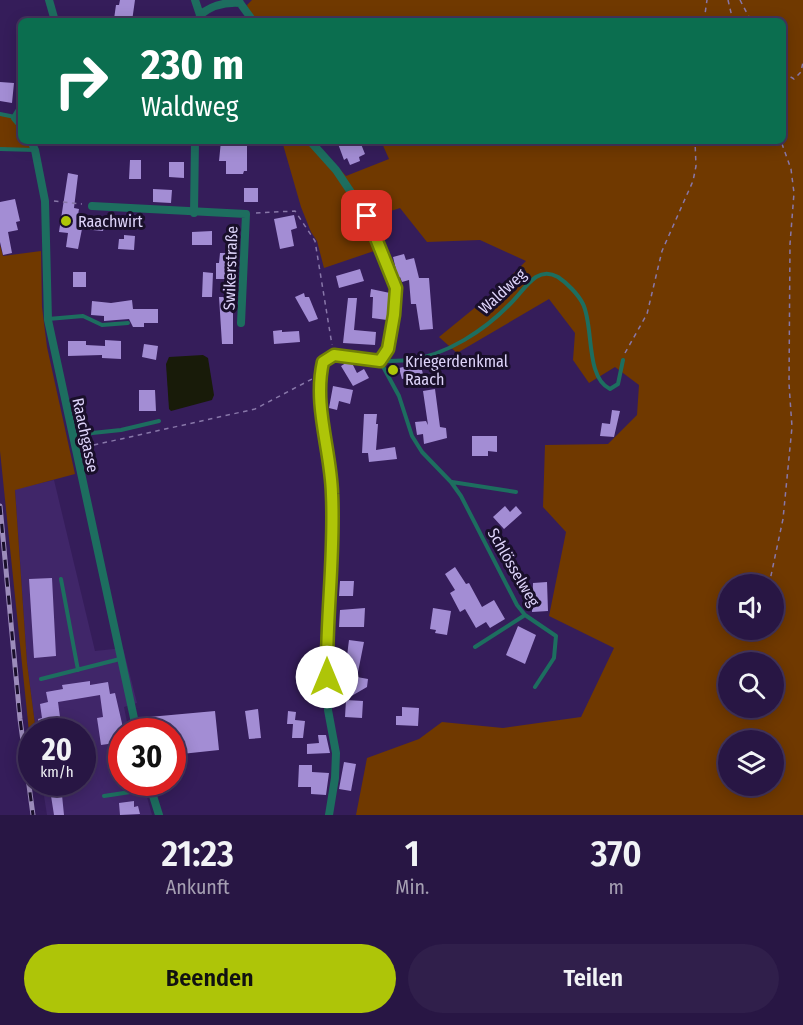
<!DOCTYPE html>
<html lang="de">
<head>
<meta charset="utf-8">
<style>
  :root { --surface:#281644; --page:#301f4b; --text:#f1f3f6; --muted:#a59fb2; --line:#44355d; --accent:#aec508 }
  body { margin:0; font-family:"Fira Sans Condensed",sans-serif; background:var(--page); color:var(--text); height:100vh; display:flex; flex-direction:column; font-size:22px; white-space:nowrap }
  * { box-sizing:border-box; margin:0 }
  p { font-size:20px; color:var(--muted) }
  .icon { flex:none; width:33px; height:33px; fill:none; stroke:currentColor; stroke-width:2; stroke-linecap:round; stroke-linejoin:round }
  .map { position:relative; height:815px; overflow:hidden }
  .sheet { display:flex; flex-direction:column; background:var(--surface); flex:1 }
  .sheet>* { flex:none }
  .hud { position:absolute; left:18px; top:18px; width:768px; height:126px; border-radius:9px; box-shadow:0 3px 15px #0003,0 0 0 2px var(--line); background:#0b6e4f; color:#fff; overflow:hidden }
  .buttons { position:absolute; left:718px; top:574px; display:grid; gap:12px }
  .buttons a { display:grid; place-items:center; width:66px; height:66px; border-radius:50%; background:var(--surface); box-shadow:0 3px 15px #0003,0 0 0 2px var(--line); font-size:30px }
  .speed { position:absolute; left:18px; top:718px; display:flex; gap:12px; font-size:30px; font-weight:700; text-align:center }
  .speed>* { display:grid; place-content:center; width:78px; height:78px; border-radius:50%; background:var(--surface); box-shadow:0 3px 15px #0003,0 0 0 2px var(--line); line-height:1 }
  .speed small { font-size:15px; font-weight:400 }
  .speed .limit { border:9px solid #d22; background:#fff; color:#111 }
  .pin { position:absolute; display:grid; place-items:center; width:51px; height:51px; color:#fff; margin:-26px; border-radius:12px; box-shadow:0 3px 9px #0006 }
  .me { position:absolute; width:66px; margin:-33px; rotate:0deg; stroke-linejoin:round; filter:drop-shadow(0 0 4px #0008) }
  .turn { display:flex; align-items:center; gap:21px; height:126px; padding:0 24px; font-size:27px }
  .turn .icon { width:78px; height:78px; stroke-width:2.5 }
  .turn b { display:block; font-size:42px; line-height:51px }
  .eta { display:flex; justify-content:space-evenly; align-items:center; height:102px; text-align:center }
  .eta b { font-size:36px; font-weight:600; line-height:42px }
  .action { display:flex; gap:12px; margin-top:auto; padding:12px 24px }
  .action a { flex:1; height:69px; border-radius:36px; background:var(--accent); color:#111; font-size:24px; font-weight:600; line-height:69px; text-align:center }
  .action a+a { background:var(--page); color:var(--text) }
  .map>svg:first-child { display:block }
  .built { fill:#402669 }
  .green { fill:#703900; fill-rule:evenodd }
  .water { fill:#181b09 }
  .building { fill:#a38dd4 }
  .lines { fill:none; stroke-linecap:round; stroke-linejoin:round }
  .path { stroke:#8877a9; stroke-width:1.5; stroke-dasharray:4.5 4.5; stroke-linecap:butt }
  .service { stroke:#1d6e5f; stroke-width:4 }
  .minor { stroke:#1d6e5f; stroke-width:8 }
  .rail-casing { stroke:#9c8cbb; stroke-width:5 }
  .rail { stroke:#190f2a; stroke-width:3; stroke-dasharray:9; stroke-linecap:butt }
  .route-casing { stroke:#718005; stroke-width:15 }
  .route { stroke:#aec508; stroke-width:10 }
  .poi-dot { fill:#aec508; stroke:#190f2a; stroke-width:2 }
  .labels { text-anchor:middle; stroke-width:6; stroke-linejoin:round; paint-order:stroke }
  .poi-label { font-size:16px; fill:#ded4fa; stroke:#190f2a; text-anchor:start }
  .street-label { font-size:16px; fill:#ded4fa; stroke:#190f2a }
</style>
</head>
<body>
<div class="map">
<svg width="803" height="815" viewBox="0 0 803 815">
  <rect width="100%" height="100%" fill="#351d5a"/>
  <path class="built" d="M54,480L95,651L123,648L137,703L124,707L129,732H122V783H143L152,815H47L42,783H82V732H36L27,663L15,489Z"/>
  <path class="green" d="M252,0H803V815H356L367,758L419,739L442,722L503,728L581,717L614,648L549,616L566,532L543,507L545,445L608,444L637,415L639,385L615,367L589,383L573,360L575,333L549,299L457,353L439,337L499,288L526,261L480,240L427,242L400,208L366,219L377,250L324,268L317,241L311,232L301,207L282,141H314L346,176L389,159L381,141H783V21H252L247,5ZM729,585H774V630H729ZM729,663H774V708H729ZM729,741H774V786H729Z
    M0,114C20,119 21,120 21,141H31L35,150L0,149Z
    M0,245L3,256L41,251L42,307L47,347L75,474L15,490L27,663L36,732H32L31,751L0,451Z"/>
  <path class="water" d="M203,355L208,358L214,395L212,400L171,411L169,409L166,364L169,357Z"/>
  <path class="building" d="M120,0H135L132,21L114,19L116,5H119Z
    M0,82L14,83L12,103L0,101Z
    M221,141H247V171H244L243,174H226V161H219Z
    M337,141H353L355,146L361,144L365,154L359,157L360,161L350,165L347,158L344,160Z
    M130,160H141V179H129Z
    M169,162H184V178L169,177Z
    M68,173L78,175L74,208L79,209L78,215L105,218L103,231L82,229L78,249L66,247L68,233L59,232Z
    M244,188H258V202H244Z
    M153,189L172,190L171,203L153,202Z
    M15,199L20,221L16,222L18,230L8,232L12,253L3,255L0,242V202Z
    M294,215L297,228L291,230L294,246L280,249L274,219Z
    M212,231V245H192V232Z
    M124,235L135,236L134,250L118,249L119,239H124Z
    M228,239H238V260H230L229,279H216V263H219L220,253H228Z
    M404,254L406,260L414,258L419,278H429L433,329L420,330L416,304H411L409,280L402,282L400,277L398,278L393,257Z
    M360,269L364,281L339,288L336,276Z
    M73,272H86V287H73Z
    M203,272L213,273L212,297H202Z
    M371,289L390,293L387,320L372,318L373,297H370Z
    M304,293L305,297H309L318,319L309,322L295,297Z
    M219,297H231V301H233V344H222Z
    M348,298H357L354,330L376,332L375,345L343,343Z
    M132,300L133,309H158V323H144V327H133L129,319L104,321V316L91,315L92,301L111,303Z
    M282,330V332L299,331L300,342L274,344L273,331Z
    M105,340L121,341V359L102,358V355L68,356V341H86V345L105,346Z
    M144,344L158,346L156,360L142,357Z
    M346,363H352L357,373L364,369L369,378L353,386L341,366Z
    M420,363L423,374L402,379L399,368Z
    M333,386L353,390L350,404L339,401L337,410L329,408Z
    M435,389L440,427L446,428L447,438L424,444L423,434L417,435L415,422L426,421L428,425L423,391Z
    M139,390H155L156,411H139Z
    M612,410L620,411L614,437L600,436L602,423L610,424Z
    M364,414H377L376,424H378L376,450L395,447L397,459L369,462L368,453H362Z
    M472,436H497V452L488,451V456H472Z
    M505,506L510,512L516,506L522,513L504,529L493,517Z
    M455,567L466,584L469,583L482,607L494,600L505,619L490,628L486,622L476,628L465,609L460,612L450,593L455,590L445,574Z
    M52,578L56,656L34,658L29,579Z
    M340,581H354L353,596H339Z
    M547,582L548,611L532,612L533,583Z
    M365,608L364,627H339L340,610Z
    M433,608L451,611L447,635L435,633L436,630L430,629Z
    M518,626L536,635L525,664L506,655Z
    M349,640L364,642L357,677L368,679L367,687L348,698L350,686L343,685L344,672L334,671V663L346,664Z
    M90,681V685L108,682L110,694L115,693L124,732H122V742L101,745L97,718L103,717L100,695L58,702L62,732H40L38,719L42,718L40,704L48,702L46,692L63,689L62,685Z
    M346,700L363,701L362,718L345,717Z
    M402,707L419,708L418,726L396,725V716H402Z
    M258,709L261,738L249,739L245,711Z
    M215,711L219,750L172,755V732H151L149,717Z
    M288,711L296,712L295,720L305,721L303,738H292L293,724H287Z
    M318,735H326L330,753L307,754V744L319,743Z
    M344,762L356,764L351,791L339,789Z
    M299,765H312V772L329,773L326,795L311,794V787H298Z
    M49,783H70L72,794L62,795L64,815H54Z
    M134,801V807L138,806L140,814L120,815L119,803Z"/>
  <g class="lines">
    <path class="path" d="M728,0L733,21
      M740,0L751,21
      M135,21V20
      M704,21L707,0
      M783,72L794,79L801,72L803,62
      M54,201L82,204
      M256,213L295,211L315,241L332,345
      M625,353L647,314L662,251L693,181L696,166L695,141
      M85,447L255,409L312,379
      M769,585L783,519L792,427L789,384L790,244L794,193L791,169L781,141"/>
    <path class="service" d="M0,114L15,117
      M0,149L35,150
      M48,319L83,316L102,325L128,323
      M380,361L399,396L412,436L422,452L451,482L461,496L517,605L525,615L556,636L554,658L535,687
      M380,361C389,361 399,361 408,360C446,356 485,330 511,303C519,295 527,283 536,277C544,272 551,273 558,277C567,283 578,294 583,304C594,326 585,377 610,389L618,384L623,360
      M73,435L121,430L159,421
      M452,482L516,492
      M61,579L78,670
      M475,647L525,615
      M41,679L120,659
      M104,796L150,789"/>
    <path class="minor" d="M49,0L55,21
      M195,0L200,15L199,21
      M240,3L253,21
      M200,15C212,5 225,2 240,3
      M21,108L15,118L21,125
      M31,141L35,150L45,201L48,320L137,732
      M310,141L336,170L367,216L396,288L394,315L388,349L380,361L334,355L323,362L320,374L322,431L332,492L328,588V710L336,753L335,778L329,815
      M92,206L246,214L241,323
      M194,213L195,141
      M149,783L159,815"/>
    <g class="rail-casing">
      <path id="rail" d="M0,506L20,719L33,815"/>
    </g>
    <use href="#rail" class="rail"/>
  </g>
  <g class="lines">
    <g class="route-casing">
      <path id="route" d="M327,677C326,616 335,554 332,494C331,450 313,406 323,362L334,355L380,361L388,349L394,315L396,288L367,216"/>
    </g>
    <use href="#route" class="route"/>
  </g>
  <g class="poi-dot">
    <circle cx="66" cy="221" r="6"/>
    <circle cx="393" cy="370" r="6"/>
  </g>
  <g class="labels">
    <g class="poi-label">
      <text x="78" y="227">Raachwirt</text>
      <text x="405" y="367">Kriegerdenkmal<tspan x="405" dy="18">Raach</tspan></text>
    </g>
    <g class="street-label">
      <text transform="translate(230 268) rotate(-88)" y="6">Swikerstraße</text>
      <text transform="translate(502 291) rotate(-43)" y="6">Waldweg</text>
      <text transform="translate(86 435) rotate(78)" y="6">Raachgasse</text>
      <text transform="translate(514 567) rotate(60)" y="6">Schlösselweg</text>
    </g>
  </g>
</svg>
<div class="buttons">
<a><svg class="icon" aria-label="sound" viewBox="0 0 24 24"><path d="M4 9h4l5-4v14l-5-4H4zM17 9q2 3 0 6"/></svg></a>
<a><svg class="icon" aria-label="search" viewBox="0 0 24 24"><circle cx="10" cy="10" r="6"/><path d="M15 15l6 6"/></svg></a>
<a><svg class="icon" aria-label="layers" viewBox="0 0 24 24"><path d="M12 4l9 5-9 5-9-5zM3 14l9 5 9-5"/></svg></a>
</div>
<div class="speed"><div>20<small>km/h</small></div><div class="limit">30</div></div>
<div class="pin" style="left:367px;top:216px;background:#d93025"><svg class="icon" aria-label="arrive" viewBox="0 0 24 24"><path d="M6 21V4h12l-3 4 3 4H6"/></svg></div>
<svg class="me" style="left:327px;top:677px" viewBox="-20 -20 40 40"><circle r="19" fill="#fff"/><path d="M0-13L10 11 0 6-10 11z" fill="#aec508"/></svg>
<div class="hud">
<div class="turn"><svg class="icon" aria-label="right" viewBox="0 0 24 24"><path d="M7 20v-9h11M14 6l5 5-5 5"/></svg><div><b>230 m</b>Waldweg</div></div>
</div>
</div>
<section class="sheet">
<div class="eta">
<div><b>21:23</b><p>Ankunft</p></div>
<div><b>1</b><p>Min.</p></div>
<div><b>370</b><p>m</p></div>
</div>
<div class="action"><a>Beenden</a><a>Teilen</a></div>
</section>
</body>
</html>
